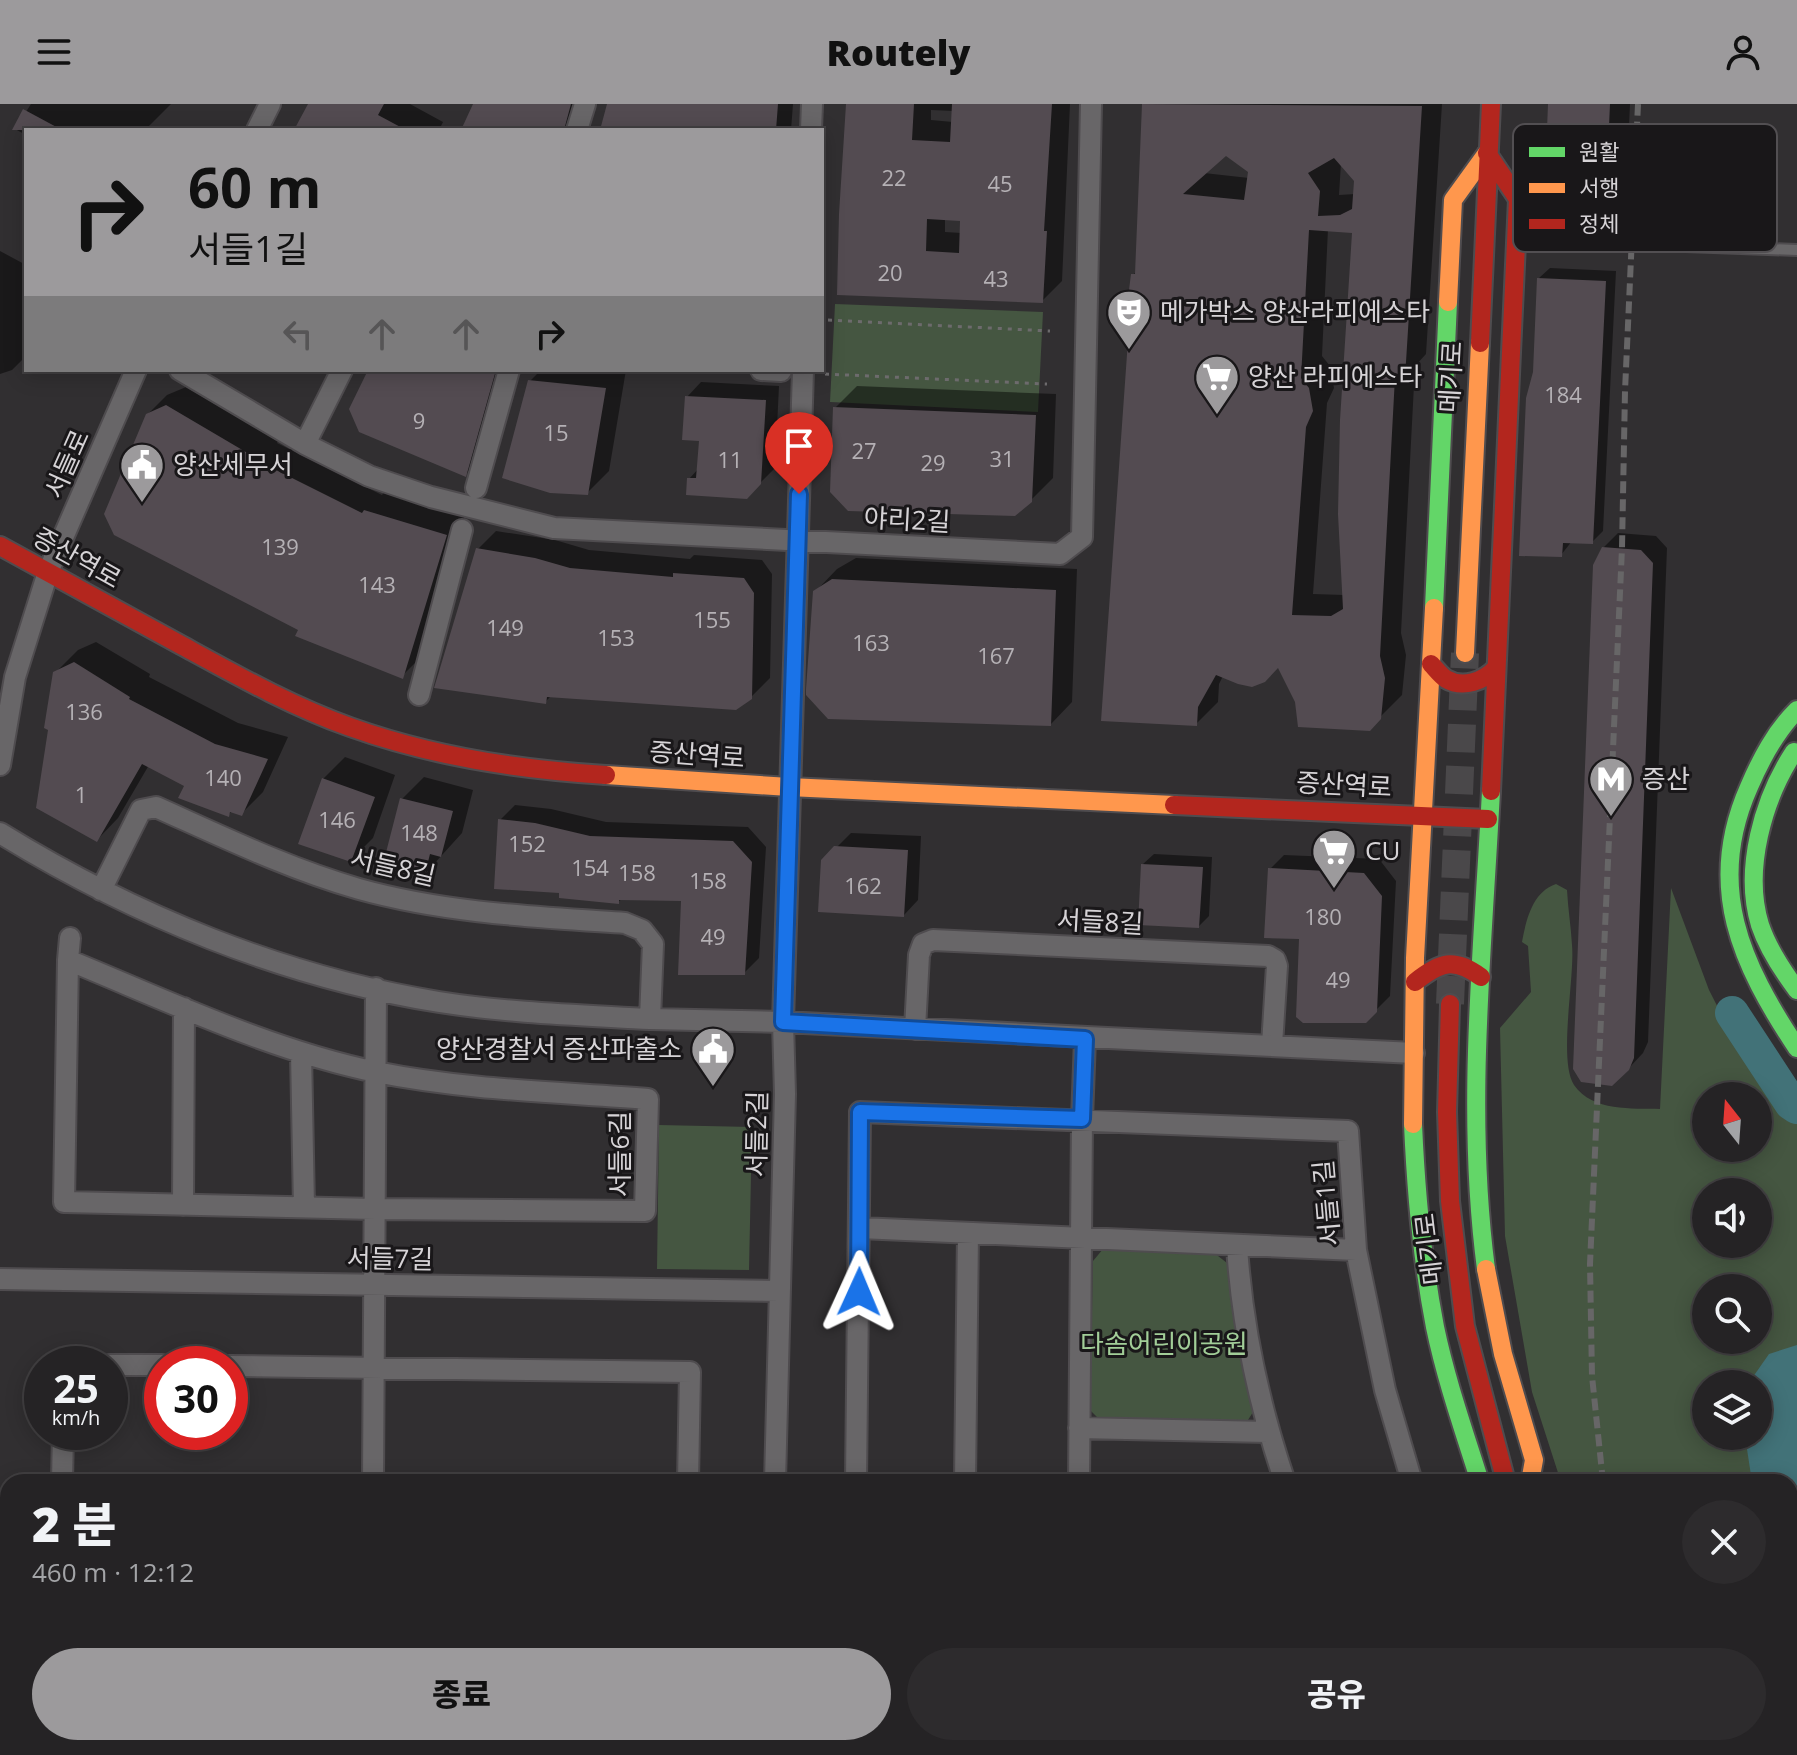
<!DOCTYPE html>
<html lang="ko">
<head>
<meta charset="utf-8">
<style>
  :root { --surface:#252325; --page:#2d2b2d; --text:#f1f3f6; --muted:#a3a4a7; --line:#424042; --accent:#9c9a9c }
  body { margin:0; font-family:"Open Sans","Noto Sans KR",sans-serif; background:var(--page); color:var(--text); height:100vh; display:flex; flex-direction:column; font-size:30px; white-space:nowrap }
  * { box-sizing:border-box; margin:0 }
  p { font-size:26px; color:var(--muted) }
  .icon { flex:none; width:44px; height:44px; fill:none; stroke:currentColor; stroke-width:2; stroke-linecap:round; stroke-linejoin:round }
  .map { position:relative; flex:1; overflow:hidden }
  .side { position:absolute; left:0px; top:1370px; width:1798px; height:282px; display:flex; flex-direction:column; background:var(--surface); border-radius:24px 24px 0 0; box-shadow:0 4px 20px #0003,0 0 0 2px var(--line) }
  .side>* { flex:none }
  .top-card { position:absolute; left:24px; top:24px; width:800px; height:244px; border-radius:0px; box-shadow:0 4px 20px #0003,0 0 0 2px var(--line); background:#9c9a9c; color:#111; overflow:hidden }
  .needle { width:52px; rotate:343deg }
  .controls { position:absolute; left:1692px; top:978px; display:grid; gap:16px }
  .controls a { display:grid; place-items:center; width:80px; height:80px; border-radius:50%; background:var(--surface); box-shadow:0 4px 20px #0003,0 0 0 2px var(--line); font-size:40px }
  .speed { position:absolute; left:24px; top:1242px; display:flex; gap:16px; font-size:40px; font-weight:700; text-align:center }
  .speed>* { display:grid; place-content:center; width:104px; height:104px; border-radius:50%; background:var(--surface); box-shadow:0 4px 20px #0003,0 0 0 2px var(--line); line-height:1 }
  .speed small { font-size:20px; font-weight:400 }
  .speed .limit { border:12px solid #d22; background:#fff; color:#111 }
  .pin { position:absolute; display:grid; place-items:center; width:68px; height:68px; color:#fff; margin:-82px -34px; border-radius:50% 50% 50% 0; rotate:-45deg; box-shadow:0 0 8px #0007 }
  .pin .icon { rotate:45deg }
  .me { position:absolute; width:88px; margin:-44px; rotate:1deg; stroke-linejoin:round; filter:drop-shadow(0 0 6px #0008) }
  .turn { display:flex; align-items:center; gap:28px; height:168px; padding:0 32px; font-size:36px }
  .turn .icon { width:104px; height:104px; stroke-width:2.5 }
  .turn b { display:block; font-size:56px; line-height:68px }
  .lanes { display:flex; align-items:center; height:76px; padding:0 32px; background:#0003; justify-content:center; gap:40px; direction:ltr }
  .lanes .off { opacity:.35 }
  .round { display:grid; place-items:center; flex:none; width:84px; height:84px; border-radius:42px; background:var(--page) }
  .head { display:flex; align-items:center; justify-content:space-between; height:136px; padding:0 32px }
  h1 { font-size:48px; font-weight:800; line-height:60px }
  .button { display:flex; gap:16px; margin-top:auto; padding:16px 32px }
  .button a { flex:1; height:92px; border-radius:48px; background:var(--accent); color:#111; font-size:32px; font-weight:800; line-height:92px; text-align:center }
  .button a+a { background:var(--page); color:var(--text) }
  header { display:flex; justify-content:space-between; align-items:center; height:104px; padding:0 32px; background:var(--accent); color:#111; font-size:36px; font-weight:800 }
  .map>svg:first-child { display:block }
  .green { fill:#455641; fill-rule:evenodd }
  .water { fill:#427278 }
  .shadow { fill:#0007; fill-rule:evenodd }
  .lines { fill:none; stroke-linecap:round; stroke-linejoin:round }
  .river { stroke:#427278; stroke-width:34 }
  .building { fill:#534b51; fill-rule:evenodd }
  .secondary-tunnel { stroke:#4a484a; stroke-width:28; stroke-dasharray:28 14; stroke-linecap:butt }
  .lane-casing { stroke:#4f4c4f; stroke-width:14 }
  .street-casing { stroke:#4f4c4f; stroke-width:24 }
  .fast-casing { stroke:#4f4c4f; stroke-width:22 }
  .slow-casing { stroke:#4f4c4f; stroke-width:22 }
  .jam-casing { stroke:#4f4c4f; stroke-width:22 }
  .path { stroke:#6d6b6d; stroke-width:3; stroke-dasharray:4 6; stroke-linecap:butt }
  .lane { stroke:#686668; stroke-width:10 }
  .street { stroke:#686668; stroke-width:20 }
  .fast { stroke:#63d668; stroke-width:18 }
  .slow { stroke:#ff974d; stroke-width:18 }
  .jam { stroke:#b3261e; stroke-width:18 }
  .rail { stroke:#676667; stroke-width:6; stroke-dasharray:12 6; stroke-linecap:butt }
  .route-casing { stroke:#114b97; stroke-width:20 }
  .route { stroke:#1a73e8; stroke-width:14 }
  .labels { text-anchor:middle; stroke-width:6; stroke-linejoin:round; paint-order:stroke }
  .number-label { font-size:22px; fill:#b5b1b5 }
  .poi-label { font-size:26px; fill:#d6d3d6; stroke:#191719; text-anchor:start }
  .street-label { font-size:26px; fill:#d6d3d6; stroke:#191719 }
  .park-label { font-size:26px; fill:#a2ce98; stroke:#191719 }
  .key { fill:#191719; stroke:#524f52; stroke-width:2 }
  .key-label { font-size:22px; fill:#d6d3d6 }
</style>
</head>
<body>
<header><svg class="icon" aria-label="menu" viewBox="0 0 24 24"><path d="M4 6h16M4 12h16M4 18h16"/></svg>Routely<svg class="icon" aria-label="person" viewBox="0 0 24 24"><circle cx="12" cy="8" r="4"/><path d="M4 21q1-7 8-7t8 7"/></svg></header>
<div class="map">
<svg width="1797" height="1651" viewBox="0 0 1797 1651">
  <rect width="100%" height="100%" fill="#312f31"/>
  <path class="green" d="M835,200L1043,208L1038,308L830,298Z
    M1556,780L1567,786C1568,805 1571,823 1572,841C1575,873 1558,956 1574,981C1593,1008 1632,1004 1660,1005L1671,784L1709,886L1732,931L1790,1012L1797,1017V1651H1659L1653,1644H1790V1378H1561L1532,1288L1505,1132L1500,924L1531,888L1528,842L1522,838C1526,817 1532,788 1556,780ZM1706,992H1758V1044H1706ZM1706,1088H1758V1140H1706ZM1706,1184H1758V1236H1706ZM1706,1280H1758V1332H1706Z
    M659,1021L752,1023L749,1166L657,1165Z
    M1103,1145L1213,1148L1227,1159L1244,1269L1255,1305L1246,1319L1099,1315L1090,1306L1093,1157Z
    M402,1644H466L475,1651H402Z"/>
  <path class="water" d="M1797,1241V1600L1790,1573V1378H1752L1745,1332H1758V1280H1748L1769,1250Z"/>
  <path class="shadow" d="M31,0H171L145,26H26V31L15,25Z
    M310,0H410L443,18L439,26H296Z
    M475,0H584L576,26H469Z
    M609,0H793L791,26H603Z
    M847,0H1070L1062,177L1042,197L839,189ZM931,6L954,7L953,18L931,16ZM945,114L963,115L962,129L945,128Z
    M1144,0H1442L1426,250L1415,262L1401,529L1406,551L1402,591L1369,624L1297,597L1279,560L1223,572L1219,580L1218,598L1196,620L1133,171L1137,167ZM1226,49L1250,67L1249,74L1204,69ZM1341,59L1356,77L1355,90L1339,91ZM1328,125L1354,127L1344,491L1313,490L1327,299L1334,284L1330,262L1322,252Z
    M1550,0H1630L1626,88L1604,110Z
    M0,147L26,161V252L12,266L0,270Z
    M1550,164L1616,167L1603,427L1592,438L1572,437L1561,451L1535,268L1539,174Z
    M371,266H510L487,349L465,371Z
    M541,266H626L609,367L587,389L530,277Z
    M701,278L779,282L775,364L746,393L689,375L699,364L701,335L687,293Z
    M857,282L1056,290L1053,374L1030,397L835,304Z
    M186,283L278,337L277,339L382,391L385,387L465,411L421,553L402,572L301,525L147,311L167,291Z
    M496,427L555,436L589,446L690,455L694,451L762,456L772,470L770,574L751,593L551,592L545,598L478,445Z
    M1618,429L1656,432L1667,444L1648,938L1643,949L1628,965L1603,444Z
    M856,454L1077,465L1072,598L1051,620L815,488L837,465Z
    M96,538L150,570L149,573L238,619L288,633L263,688L241,710L232,707L228,711L186,681L149,661L118,714L97,736L50,625L55,569L78,546Z
    M345,653L395,671L373,734L351,756L323,675Z
    M424,673L473,686L462,729L423,772L402,695Z
    M515,701L551,705L606,718L748,723L766,743L759,854L744,869L683,795L623,794L618,798L561,787L500,716Z
    M851,729L921,732L918,796L904,811L823,757Z
    M1154,750L1212,753L1209,812L1199,822L1143,760Z
    M1284,751L1379,755L1396,777L1390,892L1365,917L1301,834L1270,765Z
    M317,1644H336V1650H359L362,1644H386V1651H313Z"/>
  <g class="lines">
    <path class="river" d="M1732,909L1791,999L1797,1003"/>
  </g>
  <path class="building" d="M308,0H384L378,11L406,26H294Z
    M473,0H571L564,26H461Z
    M607,0H778L776,26H600Z
    M846,0H914L912,36L950,38L952,0H1052L1044,127H1047L1043,199L837,191L839,110ZM927,115L960,117L959,149L926,147Z
    M1142,0L1422,2L1405,274L1395,273L1380,552L1385,574L1381,615L1370,627L1298,623L1295,598L1278,564L1265,578L1252,583L1238,580L1216,571L1198,603L1197,622L1101,617L1131,194H1128L1131,170H1135ZM1226,52L1248,68L1244,96L1183,90ZM1334,54L1354,77L1352,105L1340,111L1318,112L1320,87L1308,69ZM1309,126L1352,129L1340,316L1338,410L1343,505L1331,512L1292,511L1306,323L1313,307L1309,284L1301,274Z
    M1548,0H1610L1605,112H1557L1544,102Z
    M23,5L62,26H12Z
    M1537,174L1606,177L1593,440L1563,439L1562,453L1519,452L1526,294L1533,268Z
    M368,266H496L466,373L359,328L349,305Z
    M528,276L606,284L588,391L550,389L502,374Z
    M685,292L766,296L761,380L747,395L686,391L687,374H696L699,337L682,336Z
    M166,301L261,357L260,358L362,409L364,406L447,431L403,575L295,532L298,526L114,431L104,410L146,310Z
    M833,303L1036,311L1032,398L1015,412L848,407L830,388Z
    M1602,443L1641,446L1653,459L1634,954L1629,966L1612,982L1581,978L1573,965L1593,461Z
    M476,444L535,454L570,464L673,473V469L744,474L754,489L752,595L736,606L547,593L546,600L434,584Z
    M832,475L1056,486L1051,622L828,615L806,591V585L813,487Z
    M74,558L130,593L129,595L215,640L268,655L242,712L230,708L229,713L178,694L184,682L142,660L97,738L36,704L48,626L44,624L53,568Z
    M322,674L375,693L351,758L298,740Z
    M400,694L453,707L441,753L430,750L424,774L382,764Z
    M498,715L535,719L590,732L733,737L752,758L745,871H678L681,797L619,796V800L559,794V789L494,785Z
    M834,742L908,746L904,813L818,808L821,756Z
    M1141,760L1203,763L1199,824L1138,821Z
    M1268,764L1364,769L1382,792L1377,908L1366,919H1303L1296,913L1299,835L1264,834Z"/>
  <g class="lines">
    <path class="secondary-tunnel" d="M1450,900L1465,549"/>
    <g class="lane-casing">
      <path id="lane" d="M1519,136L1797,146"/>
    </g>
    <g class="street-casing">
      <path id="street" d="M257,26L270,0
        M577,26L585,0
        M811,26L812,0
        M180,266L305,340L369,372L431,393L554,424L1060,450L1082,433L1091,0
        M761,266L781,267
        M305,340L342,266
        M476,384L509,266
        M419,591L462,426
        M0,661L15,573L48,468L136,266
        M0,729C133,811 284,873 439,898C509,909 580,911 650,915
        M101,786L141,706L156,703C223,733 289,765 359,785C445,809 536,813 625,819L642,826L653,840L650,915L783,918L1414,949
        M68,856C168,897 270,946 376,968C465,986 558,988 648,995L645,1107L374,1105L64,1098L68,856L70,834
        M915,925L919,851L923,840L933,836L1268,852L1275,856L1277,862L1272,941
        M301,948L304,1103
        M183,1101L184,904
        M860,1124L1356,1146
        M1237,1142C1242,1223 1259,1301 1285,1378
        M0,1175L779,1187
        M64,1260H65
        M110,1261H162
        M230,1262L690,1268L688,1378
        M1079,1324L1268,1328
        M62,1378L63,1328
        M373,1378L376,884
        M775,1378L785,990L783,918L803,266
        M856,1378L860,1008L1348,1027L1356,1146L1385,1286L1412,1378
        M965,1378L968,1129
        M1079,1378L1082,1015L1085,935
        M0,1499H8
        M1498,1644L1500,1651
        M282,1651V1644
        M486,1651V1644
        M589,1651V1644
        M694,1651V1644
        M771,1651L772,1644
        M862,1651V1644
        M985,1651V1644
        M1073,1651V1644
        M1153,1651V1644
        M1260,1651V1644"/>
    </g>
    <g class="fast-casing">
      <path id="fast" d="M1434,504L1448,198
        M1797,606C1775,628 1761,655 1749,683C1705,782 1741,860 1797,944
        M1794,648C1763,695 1743,766 1760,821C1768,845 1782,866 1797,886
        M1413,1020C1416,1089 1422,1156 1435,1223C1446,1276 1464,1327 1480,1378
        M1486,1165C1465,1006 1483,846 1491,687
        M1588,1644L1591,1651"/>
    </g>
    <g class="slow-casing">
      <path id="slow" d="M1448,198L1453,96L1487,49
        M1465,549L1480,239
        M606,671L789,683L1174,701
        M1413,1020L1415,854L1434,504
        M1486,1165L1503,1250L1534,1356L1530,1378"/>
    </g>
    <g class="jam-casing">
      <path id="jam" d="M1487,49L1518,95L1491,687
        M1480,239L1491,0
        M0,442C60,475 121,508 181,541C236,571 291,602 350,623C431,652 521,666 606,671
        M1431,560C1435,564 1441,572 1446,575C1463,585 1484,577 1496,564
        M1174,701L1488,715
        M1415,878C1440,858 1454,853 1481,873
        M1450,900L1447,1008L1450,1097L1465,1222L1506,1378"/>
    </g>
    <path class="path" d="M828,216L1050,227
      M825,270L1047,280"/>
    <use href="#lane" class="lane"/>
    <use href="#street" class="street"/>
    <use href="#fast" class="fast"/>
    <use href="#slow" class="slow"/>
    <use href="#jam" class="jam"/>
    <path class="rail" d="M1603,1378L1592,1272L1590,1160L1622,444L1625,287L1638,0
      M1658,1644L1660,1651"/>
  </g>
  <g class="lines">
    <g class="route-casing">
      <path id="route" d="M799,390L783,918L1085,935L1082,1015L860,1008L859,1188"/>
    </g>
    <use href="#route" class="route"/>
  </g>
  <defs>
    <g id="theatre-pin" transform="scale(2.3)"><path d="M0 17L-7.5 6A9.5 9.5 0 1 1 7.5 6Z" fill="#9c9a9c" stroke="#191719"/><path d="M-5-5.5Q0-4 5-5.5V0Q5 5 0 6Q-5 5-5 0ZM-3.3-2.5H-1v1.5H-3.3ZM1-2.5H3.3v1.5H1ZM-2.8 1Q0 5.5 2.8 1Z" fill="#fff"/></g>
    <g id="supermarket-pin" transform="scale(2.3)"><path d="M0 17L-7.5 6A9.5 9.5 0 1 1 7.5 6Z" fill="#9c9a9c" stroke="#191719"/><path d="M-6-5.5h2.5l.6 2H6L4.5 2H-2.5L-4.4-4H-6ZM-1.5 3.2a1.3 1.3 0 1 0 .1 0ZM3 3.2a1.3 1.3 0 1 0 .1 0Z" fill="#fff"/></g>
    <g id="civic-pin" transform="scale(2.3)"><path d="M0 17L-7.5 6A9.5 9.5 0 1 1 7.5 6Z" fill="#9c9a9c" stroke="#191719"/><path d="M-.6-6.5H3V-4.5H.6V-3L4-1V1h2V6H-6V1h2V-1L-.6-3ZM-1.2 2.5V6h2.4V2.5Z" fill="#fff"/></g>
    <g id="metro-pin" transform="scale(2.3)"><path d="M0 17L-7.5 6A9.5 9.5 0 1 1 7.5 6Z" fill="#9c9a9c" stroke="#191719"/><path d="M-5.5 5V-5H-3L0 0L3-5H5.5V5H3V-.5L0 4L-3-.5V5Z" fill="#fff"/></g>
  </defs>
  <g fill-rule="evenodd">
    <use href="#theatre-pin" x="1129" y="208"/>
    <use href="#supermarket-pin" x="1217" y="273"/>
    <use href="#civic-pin" x="142" y="361"/>
    <use href="#metro-pin" x="1611" y="675"/>
    <use href="#supermarket-pin" x="1334" y="747"/>
    <use href="#civic-pin" x="713" y="945"/>
  </g>
  <g class="labels">
    <g class="number-label">
      <text x="894" y="82">22</text>
      <text x="1000" y="88">45</text>
      <text x="890" y="177">20</text>
      <text x="996" y="183">43</text>
      <text x="1563" y="299">184</text>
      <text x="419" y="325">9</text>
      <text x="556" y="337">15</text>
      <text x="864" y="355">27</text>
      <text x="1002" y="363">31</text>
      <text x="730" y="364">11</text>
      <text x="933" y="367">29</text>
      <text x="280" y="451">139</text>
      <text x="377" y="489">143</text>
      <text x="712" y="524">155</text>
      <text x="505" y="532">149</text>
      <text x="616" y="542">153</text>
      <text x="871" y="547">163</text>
      <text x="996" y="560">167</text>
      <text x="84" y="616">136</text>
      <text x="223" y="682">140</text>
      <text x="81" y="699">1</text>
      <text x="337" y="724">146</text>
      <text x="419" y="737">148</text>
      <text x="527" y="748">152</text>
      <text x="590" y="772">154</text>
      <text x="637" y="777">158</text>
      <text x="708" y="785">158</text>
      <text x="863" y="790">162</text>
      <text x="1323" y="821">180</text>
      <text x="713" y="841">49</text>
      <text x="1338" y="884">49</text>
    </g>
    <g class="poi-label">
      <text x="1160" y="217">메가박스 양산라피에스타</text>
      <text x="1248" y="282">양산 라피에스타</text>
      <text x="173" y="370">양산세무서</text>
      <text x="1642" y="684">증산</text>
      <text x="1365" y="756">CU</text>
      <text x="682" y="954" text-anchor="end">양산경찰서 증산파출소</text>
    </g>
    <g class="street-label">
      <text transform="translate(1451 273) rotate(-87)" y="9">메기로</text>
      <text transform="translate(67 360) rotate(-66)" y="9">서들로</text>
      <text transform="translate(907 416) rotate(3)" y="9">야리2길</text>
      <text transform="translate(77 454) rotate(29)" y="9">증산역로</text>
      <text transform="translate(697 651) rotate(4)" y="9">증산역로</text>
      <text transform="translate(1344 681) rotate(3)" y="9">증산역로</text>
      <text transform="translate(393 763) rotate(13)" y="9">서들8길</text>
      <text transform="translate(1100 818) rotate(3)" y="9">서들8길</text>
      <text transform="translate(757 1030) rotate(-89)" y="9">서들2길</text>
      <text transform="translate(620 1050) rotate(-90)" y="9">서들6길</text>
      <text transform="translate(1327 1099) rotate(-95)" y="9">서들1길</text>
      <text transform="translate(1429 1145) rotate(-97)" y="9">메기로</text>
      <text transform="translate(390 1155) rotate(1)" y="9">서들7길</text>
    </g>
    <g class="park-label">
      <text x="1164" y="1249">다솜어린이공원</text>
    </g>
  </g>
  <rect x="1513" y="20" width="264" height="128" rx="12" class="key"/>
  <rect x="1529" y="43" width="36" height="10" fill="#63d668"/>
  <rect x="1529" y="79" width="36" height="10" fill="#ff974d"/>
  <rect x="1529" y="115" width="36" height="10" fill="#b3261e"/>
  <g class="key-label">
    <text x="1579" y="56">원활</text>
    <text x="1579" y="92">서행</text>
    <text x="1579" y="128">정체</text>
  </g>
</svg>
<div class="controls">
<a><svg class="needle" viewBox="-14 -14 28 28"><path d="M0-13l5 13h-10z" fill="#e53935"/><path d="M0 13l5-13h-10z" fill="#a3a4a7"/></svg></a>
<a><svg class="icon" aria-label="sound" viewBox="0 0 24 24"><path d="M4 9h4l5-4v14l-5-4H4zM17 9q2 3 0 6"/></svg></a>
<a><svg class="icon" aria-label="search" viewBox="0 0 24 24"><circle cx="10" cy="10" r="6"/><path d="M15 15l6 6"/></svg></a>
<a><svg class="icon" aria-label="layers" viewBox="0 0 24 24"><path d="M12 4l9 5-9 5-9-5zM3 14l9 5 9-5"/></svg></a>
</div>
<div class="speed"><div>25<small>km/h</small></div><div class="limit">30</div></div>
<div class="pin" style="left:799px;top:390px;background:#d93025"><svg class="icon" aria-label="arrive" viewBox="0 0 24 24"><path d="M6 21V4h12l-3 4 3 4H6"/></svg></div>
<svg class="me" style="left:859px;top:1188px" viewBox="-20 -20 40 40"><path d="M0-17L14 15 0 8-14 15z" fill="#1a73e8" stroke="#fff" stroke-width="4"/></svg>
<div class="top-card">
<div class="turn"><svg class="icon" aria-label="right" viewBox="0 0 24 24"><path d="M7 20v-9h11M14 6l5 5-5 5"/></svg><div><b>60 m</b>서들1길</div></div>
<div class="lanes"><svg class="icon off" aria-label="left" viewBox="0 0 24 24"><path d="M17 20v-9H6M10 6l-5 5 5 5"/></svg><svg class="icon off" aria-label="ahead" viewBox="0 0 24 24"><path d="M12 20V5M6 11l6-6 6 6"/></svg><svg class="icon off" aria-label="ahead" viewBox="0 0 24 24"><path d="M12 20V5M6 11l6-6 6 6"/></svg><svg class="icon" aria-label="right" viewBox="0 0 24 24"><path d="M7 20v-9h11M14 6l5 5-5 5"/></svg></div>
</div>
<section class="side">
<div class="head"><div><h1>2 분</h1><p>460 m · 12:12</p></div><a class="round"><svg class="icon" aria-label="close" viewBox="0 0 24 24"><path d="M6 6l12 12M18 6L6 18"/></svg></a></div>
<div class="button"><a>종료</a><a>공유</a></div>
</section>
</div>
</body>
</html>
